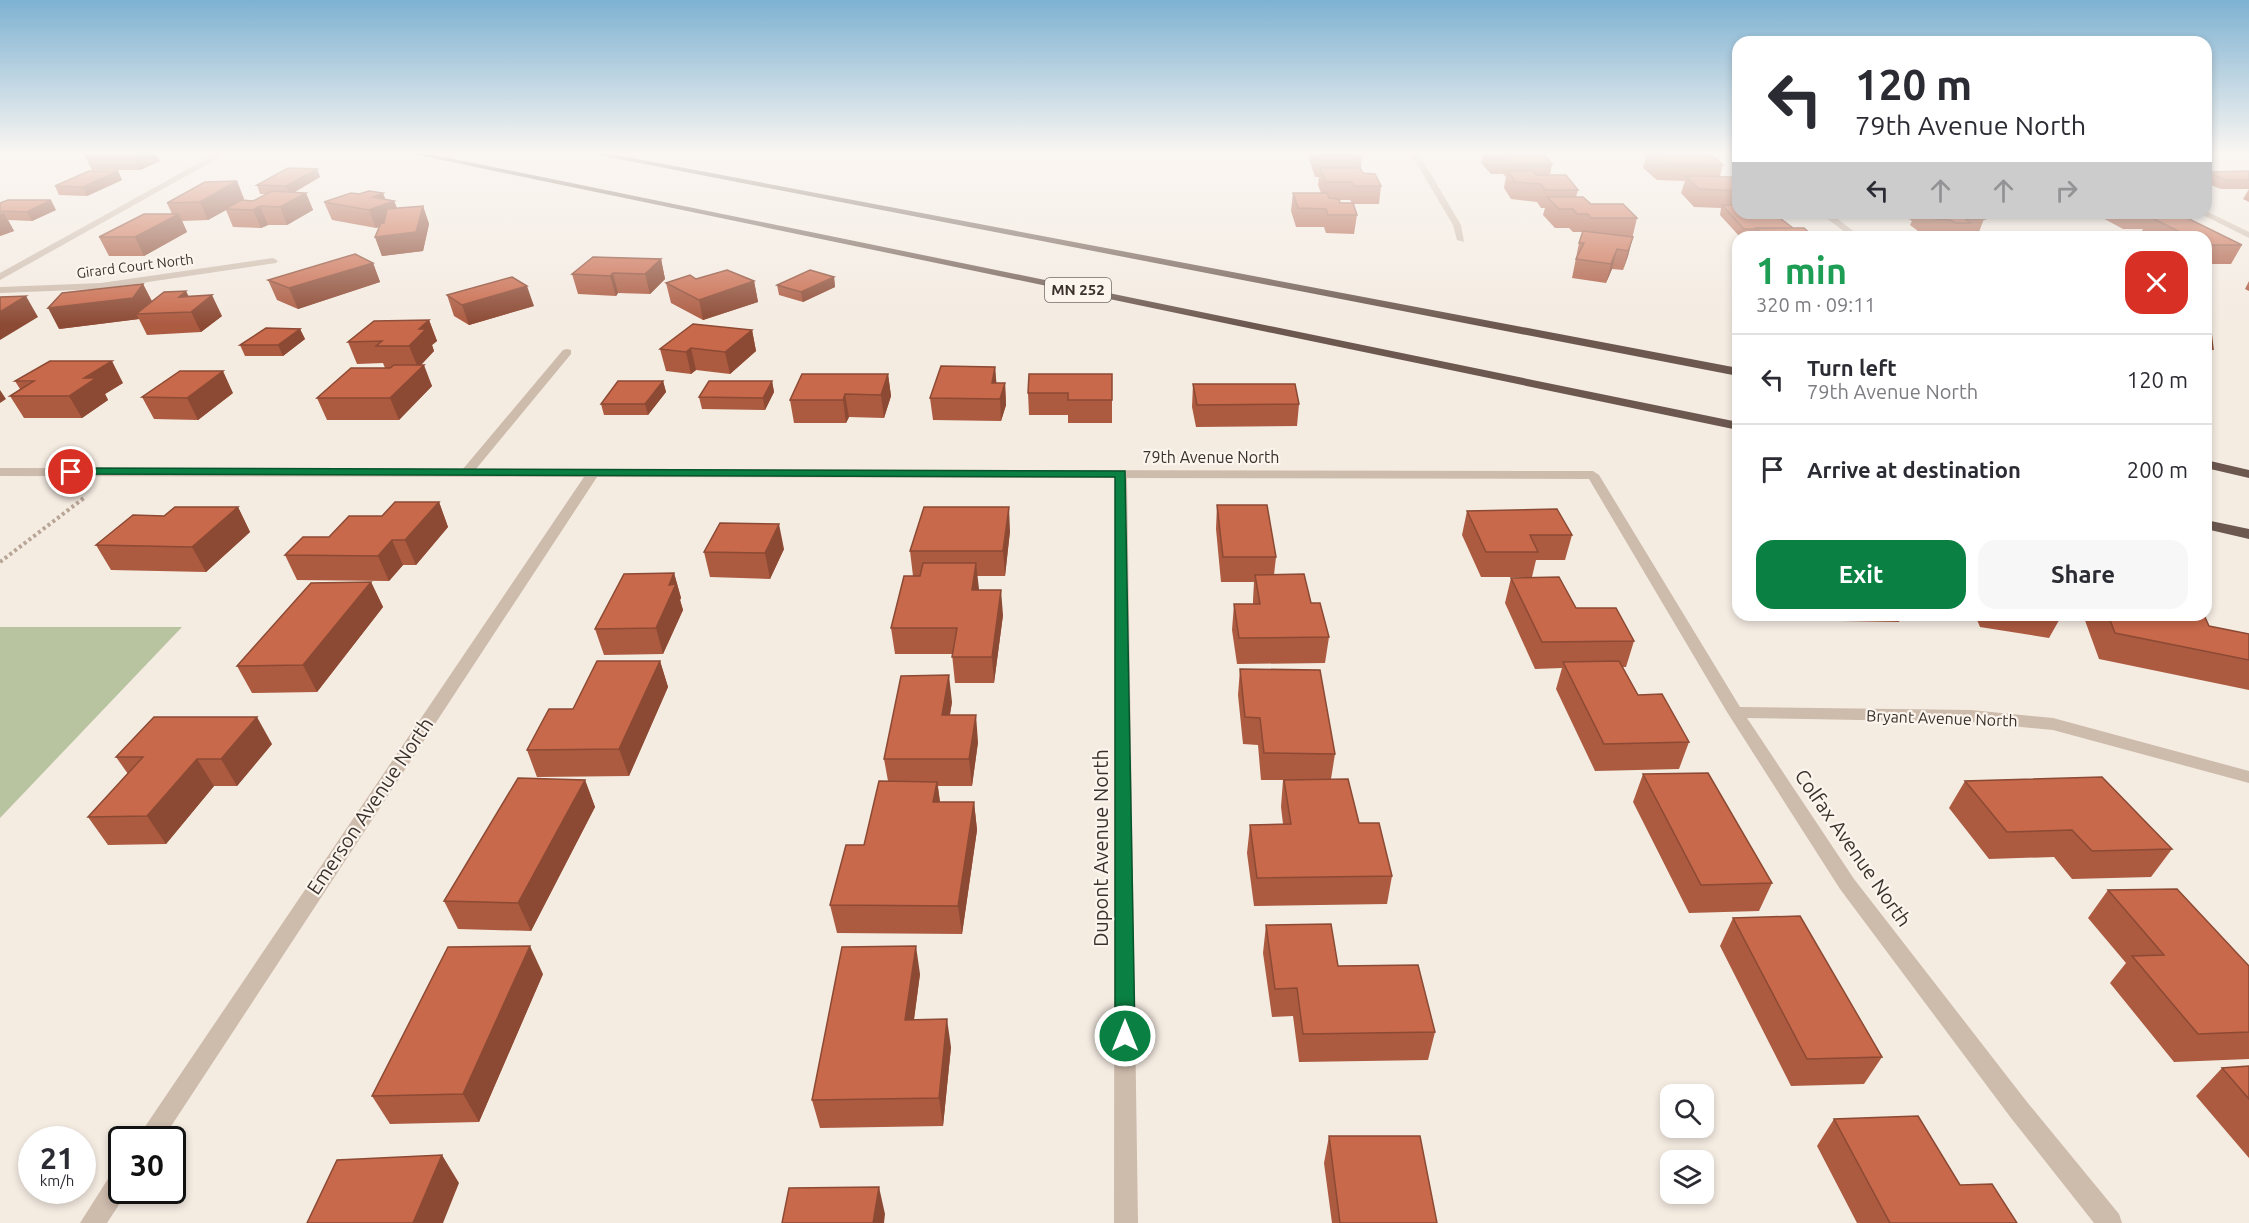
<!DOCTYPE html>
<html lang="en">
<head>
<meta charset="utf-8">
<style>
  :root { --surface:#fff; --page:#f7f7f7; --text:#2b2b33; --muted:#7c7c81; --line:#e1e1e2; --accent:#0b8043 }
  body { margin:0; font-family:Ubuntu,sans-serif; background:var(--page); color:var(--text); height:100vh; display:flex; flex-direction:column; font-size:22px; white-space:nowrap }
  * { box-sizing:border-box; margin:0 }
  p { font-size:20px; color:var(--muted) }
  .icon { flex:none; width:33px; height:33px; fill:none; stroke:currentColor; stroke-width:2; stroke-linecap:round; stroke-linejoin:round }
  .map { position:relative; flex:1; overflow:hidden }
  .sheet { position:absolute; left:1732px; top:231px; width:480px; height:390px; display:flex; flex-direction:column; background:var(--surface); border-radius:18px; box-shadow:0 3px 9px #0003 }
  .sheet>* { flex:none }
  .top-card { position:absolute; left:1732px; top:36px; width:480px; height:183px; border-radius:18px; box-shadow:0 3px 9px #0003; background:#fff; color:var(--text); overflow:hidden }
  .tools { position:absolute; left:1660px; top:1084px; display:grid; gap:12px }
  .tools a { display:grid; place-items:center; width:54px; height:54px; border-radius:12px; background:var(--surface); box-shadow:0 3px 9px #0003; font-size:30px }
  .speed { position:absolute; left:18px; top:1126px; display:flex; gap:12px; font-size:30px; font-weight:700; text-align:center }
  .speed>* { display:grid; place-content:center; width:78px; height:78px; border-radius:50%; background:var(--surface); box-shadow:0 3px 9px #0003; line-height:1 }
  .speed small { font-size:15px; font-weight:400 }
  .speed .limit { border:3px solid #111; border-radius:9px; background:#fff; color:#111 }
  .pin { position:absolute; display:grid; place-items:center; width:51px; height:51px; color:#fff; margin:-26px; border:3px solid #fff; border-radius:50%; box-shadow:0 2px 6px #0007 }
  .me { position:absolute; width:66px; margin:-33px; rotate:0deg; stroke-linejoin:round; filter:drop-shadow(0 0 4px #0008) }
  .turn { display:flex; align-items:center; gap:21px; height:126px; padding:0 24px; font-size:27px }
  .turn .icon { width:78px; height:78px; stroke-width:2.5 }
  .turn b { display:block; font-size:42px; line-height:51px }
  .lanes { display:flex; align-items:center; height:57px; padding:0 24px; background:#0003; justify-content:center; gap:30px; direction:ltr }
  .lanes .off { opacity:.35 }
  .round { display:grid; place-items:center; flex:none; width:63px; height:63px; border-radius:18px; background:var(--page) }
  .headline { display:flex; align-items:center; justify-content:space-between; height:102px; padding:0 24px }
  h1 { font-size:36px; font-weight:600; line-height:45px; color:#1e9e55 }
  .primary-button { display:flex; gap:12px; margin-top:auto; padding:12px 24px }
  .primary-button a { flex:1; height:69px; border-radius:18px; background:var(--accent); color:#fff; font-size:24px; font-weight:600; line-height:69px; text-align:center }
  .primary-button a+a { background:var(--page); color:var(--text) }
  ul { padding:0; list-style:none }
  li { display:flex; align-items:center; gap:18px; height:90px; padding:0 24px; border-top:2px solid var(--line) }
  li div { flex:1 }
  li b { display:block; font-size:22px }
  li em { font-style:normal }
  .map>svg:first-child { display:block }
  .green { fill:#b8c4a0 }
  .lines { fill:none; stroke-linecap:round; stroke-linejoin:round }
  .path { stroke:#b9a596; stroke-width:4; stroke-dasharray:3 3; stroke-linecap:butt }
  .minor { fill:#cdbbac; fill-rule:evenodd }
  .trunk { fill:#6c584f; fill-rule:evenodd }
  .wall { fill:#ac5a40; fill-rule:evenodd }
  .shaded-wall { fill:#8c4a34 }
  .building { fill:#c8694b; stroke:#8c4a34; stroke-width:1.5 }
  .route { fill:#0b8043; stroke:#07532c; stroke-width:1.5 }
  .labels { text-anchor:middle; stroke-width:4.5; stroke-linejoin:round; paint-order:stroke }
  .far-street-label { font-size:14px; fill:#3b302b; stroke:#fbf5ee }
  .shield { fill:#fbf5ee; stroke:#756b66; stroke-width:1.5 }
  .shield-label { font-size:15px; font-weight:bold; fill:#3b302b }
  .street-label { font-size:16px; fill:#3b302b; stroke:#fbf5ee }
  .near-street-label { font-size:20px; fill:#3b302b; stroke:#fbf5ee }
</style>
</head>
<body>
<div class="map">
<svg width="2249" height="1223" viewBox="0 0 2249 1223">
  <rect width="100%" height="100%" fill="#f4ebe1"/>
  <path class="green" d="M0,627H182L0,818Z"/>
  <g class="lines">
    <path class="path" d="M0,562L84,498"/>
    <path class="minor" d="M215,154L222,156L0,280V273Z
      M1411,154H1419L1461,225L1464,242L1457,240L1453,225Z
      M2206,211L2249,232V238L2199,213Z
      M1820,213H1830L1861,237H1851Z
      M273,258L278,261L276,263L101,289L0,293V287L101,283Z
      M567,349L571,350V354L476,469L1593,471L1599,475L1740,707L1971,710L2053,718L2249,771V783L2053,730L1971,722L1747,718L1854,879L2027,1102L2119,1214L2122,1223H2094L2011,1118L1840,889L1727,712L1589,479L1127,478L1138,1223H1114L1115,478L597,477L162,1140H136L584,477L0,476V468L463,469L563,350Z
      M122,1167V1191H128L107,1223H80L113,1171Z"/>
    <path class="trunk" d="M413,154H430L1738,422V430Z
      M593,154H611L1738,368V376Z
      M2206,460L2249,470V478L2206,468Z
      M2206,520L2249,529V539L2206,529Z"/>
  </g>
  <path class="wall" d="M84,154H156L160,161L140,170H92Z
    M1310,154H1362L1361,169L1363,173L1381,186L1379,204H1353L1357,215L1354,234L1326,233L1324,227H1296L1291,211L1293,193H1321L1318,185L1319,177H1315L1309,159ZM1339,200H1350L1352,203H1340Z
    M1483,154H1543L1552,164L1550,175L1578,190L1576,197L1591,204L1637,218L1628,256L1623,270L1612,269L1606,283L1572,278L1579,243L1582,232H1573L1569,228H1555L1543,215L1545,208H1541L1537,202L1511,199L1504,188L1506,177L1503,174H1491L1481,163Z
    M1647,154H1685L1723,165L1720,176L1738,182V213L1765,216L1814,237H1740L1720,215L1721,208L1694,207L1681,193L1685,181L1657,180L1643,168Z
    M317,169L320,177L294,192L306,193L313,210L287,225H268L261,228L233,227L226,210L208,220L182,221L187,232L144,256H109L99,237L172,214L167,203L237,181L244,199L242,200L253,201L266,194H260L257,185Z
    M118,171L122,180L87,196L59,195L55,186Z
    M2249,171V202L2243,199L2249,189H2221L2206,183L2207,172Z
    M383,193L385,199L394,201L397,208L423,206L429,224L423,251L382,256L375,237L379,227L376,228L332,220L324,202L359,194Z
    M0,203L56,210L32,221L8,220L14,231L0,236Z
    M1903,213H1974L1984,219L1977,237H1986H1926L1910,225L1912,221L1903,215Z
    M2100,213H2175L2173,216L2242,245L2231,264H2206V237H2144L2140,235L2143,229H2123L2099,216Z
    M661,259L665,279L650,294L618,293L616,296L578,294L572,274Z
    M373,263L380,282L298,309L277,300L268,280Z
    M834,277L835,287L803,302L779,295L777,285Z
    M696,279L754,281L758,302L703,320L671,303L666,283Z
    M2249,281V291L2245,289Z
    M143,284L152,301L189,297L222,316L201,332L147,335L139,319L59,329Z
    M447,295L534,306L469,325L454,316Z
    M429,320L437,341L432,345L434,351L421,365L432,386L399,420H327L317,398L385,368L383,363L357,364L348,342Z
    M300,329L305,339L283,356H245L240,345Z
    M752,330L756,351L730,374L696,370L691,374L666,371L660,349Z
    M2206,331L2213,349L2206,360Z
    M995,367L996,383H1005L1006,405L1001,421L933,420L930,398Z
    M888,374L891,396L884,418L849,417L846,423H794L790,400Z
    M1112,374V423H1068V415H1029L1028,393Z
    M15,381L123,383L105,394L108,400L82,418H24L10,396L20,389Z
    M663,381L666,392L648,415H604L601,404Z
    M772,381L774,392L765,410L702,409L699,397Z
    M1193,384L1299,404L1297,426L1196,427L1192,407Z
    M233,393L198,420L154,419L142,397Z
    M439,502L448,527L416,565H403L389,581L297,580L285,555L382,516Z
    M1217,505L1276,557L1274,575L1311,603L1329,637L1325,663L1237,664L1232,630L1234,604H1253V600L1254,582H1221L1216,529Z
    M238,507L250,532L206,572L111,570L96,545L164,516Z
    M1467,511L1572,535L1565,560H1536L1532,577H1481L1462,535Z
    M1010,531L1005,576H977L978,590L1003,615L994,683H955L952,654H895L891,628L913,576L910,551Z
    M784,549L770,579L710,577L704,552Z
    M674,573L681,598L680,600L683,610L663,654L604,655L595,629Z
    M1511,578L1576,608L1634,641L1626,667H1623L1638,695L1689,742L1679,769L1595,771L1556,689L1562,668L1535,669L1505,603Z
    M371,582L383,607L317,692L252,693L237,666Z
    M1837,615H1902L1899,622L1841,621Z
    M1975,615H2062L2049,638L1980,627Z
    M2083,615H2204L2209,626L2249,634V690L2099,659Z
    M660,661L668,687L629,776L537,777L527,750L573,709Z
    M1240,669L1335,754L1331,779L1392,876L1387,904L1254,906L1247,853L1250,825L1283,824L1281,807L1283,780H1261L1258,745L1243,744L1238,695Z
    M952,702L950,715L978,742L972,786H938L940,802H974L977,830L962,934L837,933L830,905L864,845L888,781L884,759Z
    M272,744L237,786H214L166,844L108,845L88,817L128,774L116,757Z
    M1643,774L1772,883L1759,911L1689,913L1633,802Z
    M585,780L595,807L531,931L458,929L444,901Z
    M1965,781L2172,849L2151,877L2072,879L2054,857L1989,859L1949,808Z
    M2108,890L2249,966V1059L2174,1062L2110,983L2126,963L2088,918Z
    M1733,918L1882,1057L1864,1084L1791,1086L1720,946Z
    M1266,925L1338,966L1435,1032L1428,1060L1299,1062L1293,1016L1272,1017L1263,953Z
    M543,974L479,1122L390,1124L372,1096Z
    M920,974L914,1020L951,1047L943,1126L820,1128L812,1100Z
    M2249,1066V1158L2196,1096L2222,1068Z
    M1834,1119L1960,1185L2017,1223H1857L1817,1146Z
    M1329,1136L1437,1223H1332L1324,1163Z"/>
  <path class="shaded-wall" d="M132,154H156L160,161L140,170Z
    M317,169L320,177L290,195L286,186Z
    M118,171L122,180L87,196L83,187Z
    M237,181L244,199L227,209H225L226,210L208,220L200,202Z
    M306,193L313,210L287,225L280,207Z
    M383,193L387,204L394,201L401,219L376,228L369,210L373,197Z
    M51,200L56,210L32,221L27,212Z
    M260,206L268,225L261,228L253,210Z
    M423,206L429,224L423,251L382,256L375,237Z
    M4,213L14,231L0,236V214Z
    M179,214L187,232L144,256L135,237Z
    M1633,237L1628,256L1623,270L1628,251Z
    M1617,249L1612,269L1606,283L1611,264Z
    M661,259L665,279L650,294L645,274Z
    M373,263L380,282L298,309L289,288Z
    M613,273L618,293L616,296L610,276Z
    M834,277L835,287L803,302L801,292Z
    M754,281L758,302L703,320L699,300Z
    M143,284L153,304L136,314L139,319L59,329L48,308Z
    M527,286L534,306L469,325L462,305Z
    M186,291L195,309L212,295L222,316L201,332L191,312L179,297Z
    M26,296L38,317L0,340V312Z
    M429,320L437,341L432,345L434,351L418,368L409,346L419,329Z
    M300,329L305,339L283,356L278,345Z
    M752,330L756,351L730,374L725,352Z
    M691,348L696,370L691,374L686,352Z
    M112,361L123,383L105,394L108,400L82,418L69,396L84,378Z
    M424,365L432,386L399,420L390,398Z
    M995,367L997,389L992,383Z
    M223,371L233,393L198,420L187,398Z
    M888,374L891,396L884,418L881,395Z
    M663,381L666,392L648,415L645,404Z
    M772,381L774,392L765,410L763,398Z
    M1005,383L1006,405L1001,421L1000,399Z
    M0,390L6,399L0,403Z
    M845,394L849,417L846,423L843,400Z
    M439,502L448,527L416,565L405,540Z
    M238,507L250,532L206,572L192,547Z
    M1009,507L1010,531L1005,576L1003,551Z
    M779,524L784,549L770,579L765,553Z
    M392,540L403,565L389,581L378,556Z
    M976,563L979,589L974,615L972,590Z
    M674,573L681,598L680,600L683,610L663,654L656,628L669,585Z
    M371,582L383,607L317,692L303,665Z
    M1001,590L1003,615L994,683L992,657Z
    M660,661L668,687L629,776L619,749Z
    M949,675L952,702L945,742L942,715Z
    M976,715L978,742L972,786L969,759Z
    M257,717L272,744L237,786L221,759Z
    M197,759L214,786L166,844L147,816Z
    M585,780L595,807L531,931L518,903Z
    M937,782L941,809L933,802Z
    M974,802L977,830L962,934L958,906Z
    M530,946L543,974L479,1122L463,1094Z
    M916,946L920,974L910,1048L905,1020Z
    M947,1019L951,1047L943,1126L939,1098Z
    M442,1155L459,1183L443,1223H413Z
    M879,1187L885,1214L884,1223H873Z"/>
  <path class="building" d="M1315,154H1350L1353,160H1317Z
    M1491,154H1543L1552,164H1514L1506,157L1494,158Z
    M1651,154L1712,155L1723,165L1661,163Z
    M288,168L317,169L286,186L257,185Z
    M1320,168H1360L1363,173L1375,174L1381,186H1354L1352,182H1326Z
    M89,171H118L83,187L55,186Z
    M1508,171H1533L1537,175H1566L1578,190H1545L1541,184L1515,182Z
    M2249,171V180H2226L2207,172Z
    M1686,176L1732,177L1738,182V191L1699,189Z
    M237,181L200,202L167,203L205,182Z
    M272,191L306,193L280,207L260,206L253,210L225,209L242,200L253,201Z
    M369,191L383,193L373,197L394,201L369,210L324,202L351,193L359,194Z
    M1293,193H1327L1329,198L1339,199L1340,203H1353L1357,215H1328L1326,209L1298,208Z
    M1547,197H1583L1591,204H1623L1637,218H1591L1588,214H1577L1573,209H1559Z
    M8,200H51L27,212L0,211V203Z
    M1722,205H1738V213H1761L1765,216H1777L1793,228L1744,229Z
    M423,206L416,232L375,237L381,223H384L387,209Z
    M1926,213H1974L1984,219H1965L1971,223H1956L1950,220L1935,219Z
    M144,214H179L135,237H99Z
    M2183,216L2242,245H2207L2206,237H2190L2150,217Z
    M1756,228H1804L1814,237H1766Z
    M1583,231L1633,237L1628,251L1617,249L1611,264L1576,259L1584,243H1579Z
    M355,254L373,263L289,288L268,280Z
    M593,257L661,259L645,274L613,273L610,276L572,274Z
    M727,270L754,281L699,300L666,283L690,275L696,279Z
    M810,270L834,277L801,292L777,285Z
    M512,277L527,286L462,305L447,295Z
    M143,284L133,298L48,308L62,293Z
    M186,291L179,297L212,295L191,312L136,314L164,292Z
    M26,296L0,312V297Z
    M429,320L419,329H426L409,346H376L382,341L348,342L374,321Z
    M693,324L752,330L725,352L691,348L686,352L660,349Z
    M266,328L300,329L278,345H240Z
    M2206,331L2211,332L2213,349L2206,348Z
    M50,361H112L84,378H96L69,396H10L34,381H15Z
    M394,365H424L390,398H317L351,368H390Z
    M941,366L995,367L992,383H1005L1000,399L930,398Z
    M180,371H223L187,398L142,397Z
    M802,374H888L881,395L845,394L843,400H790Z
    M1029,374H1112V400H1068V393H1028Z
    M618,381H663L645,404H601Z
    M709,381H772L763,398L699,397Z
    M1193,384H1295L1299,404L1197,405Z
    M395,502H439L405,540H392L378,556L285,555L303,537H329L349,516H382Z
    M1217,505H1267L1276,557H1223Z
    M175,507H238L192,547L96,545L133,515L164,516Z
    M924,507H1009L1003,551H910Z
    M1557,509L1572,535H1530L1538,552H1486L1467,511Z
    M720,523L779,524L765,553L704,552Z
    M923,563H976L972,590H1001L992,657H952L957,628H891L904,576H920Z
    M674,573L669,585L676,584L656,628L595,629L624,574Z
    M1304,574L1311,603H1320L1329,637L1239,638L1234,604H1260L1255,575Z
    M1559,577L1576,608H1616L1634,641L1542,642L1511,578Z
    M371,582L303,665L237,666L311,583Z
    M2108,615H2204L2209,626L2249,634V660L2115,633Z
    M597,661H660L619,749L527,750L549,709H573Z
    M1619,661L1638,695L1662,694L1689,742L1604,744L1563,662Z
    M1240,669L1320,670L1335,754L1264,753L1260,718L1245,717Z
    M949,675L942,715H976L969,759H884L901,676Z
    M154,717H257L221,759H197L147,816L88,817L143,757H116Z
    M1708,773L1772,883L1701,885L1643,774Z
    M2102,777L2172,849L2092,851L2072,830L2007,832L1965,781Z
    M518,778L585,780L518,903L444,901Z
    M1348,779L1359,823H1379L1392,876L1257,878L1250,825L1291,824L1284,780Z
    M879,781L937,782L933,802H974L958,906L830,905L846,845H864Z
    M2177,889L2249,966V1032L2198,1034L2132,956L2164,955L2108,890Z
    M1800,916L1882,1057L1807,1059L1733,918Z
    M1331,924L1338,966L1418,965L1435,1032L1303,1034L1297,988L1275,989L1266,925Z
    M530,946L463,1094L372,1096L448,947Z
    M916,946L905,1020L947,1019L939,1098L812,1100L842,947Z
    M2249,1066V1099L2222,1068Z
    M1918,1116L1960,1185L1992,1184L2017,1223H1890L1834,1119Z
    M1329,1136H1420L1437,1223H1340Z
    M442,1155L413,1223H307L337,1160Z
    M879,1187L873,1223H782L789,1188Z"/>
  <linearGradient id="sky" x2="0" y2="1"><stop stop-color="#7eb2d2"/><stop offset="0.47" stop-color="#faf6f2"/><stop offset="1" stop-color="#faf6f2" stop-opacity="0"/></linearGradient>
  <rect width="2249" height="325" fill="url(#sky)"/>
  <path class="route" d="M71,468L1125,471L1135,1036L1132,1042L1125,1044L1118,1042L1115,1036V477L67,474L65,472Z"/>
  <g class="labels">
    <g class="far-street-label">
      <text transform="translate(135 266) rotate(-7)" y="5">Girard Court North</text>
    </g>
    <rect class="shield" x="1045" y="278" width="66" height="24" rx="4.5"/>
    <g class="shield-label">
      <text x="1078" y="295">MN 252</text>
    </g>
    <g class="street-label">
      <text x="1211" y="463">79th Avenue North</text>
      <text transform="translate(1942 718) rotate(2)" y="6">Bryant Avenue North</text>
    </g>
    <g class="near-street-label">
      <text transform="translate(370 806) rotate(-56)" y="7">Emerson Avenue North</text>
      <text transform="translate(1101 848) rotate(-90)" y="7">Dupont Avenue North</text>
      <text transform="translate(1853 848) rotate(55)" y="7">Colfax Avenue North</text>
    </g>
  </g>
</svg>
<div class="tools">
<a><svg class="icon" aria-label="search" viewBox="0 0 24 24"><circle cx="10" cy="10" r="6"/><path d="M15 15l6 6"/></svg></a>
<a><svg class="icon" aria-label="layers" viewBox="0 0 24 24"><path d="M12 4l9 5-9 5-9-5zM3 14l9 5 9-5"/></svg></a>
</div>
<div class="speed"><div>21<small>km/h</small></div><div class="limit">30</div></div>
<div class="pin" style="left:71px;top:472px;background:#d93025"><svg class="icon" aria-label="arrive" viewBox="0 0 24 24"><path d="M6 21V4h12l-3 4 3 4H6"/></svg></div>
<svg class="me" style="left:1125px;top:1036px" viewBox="-20 -20 40 40"><circle r="17" fill="#0b8043" stroke="#fff" stroke-width="3"/><path d="M0-11L8 9 0 5-8 9z" fill="#fff"/></svg>
<div class="top-card">
<div class="turn"><svg class="icon" aria-label="left" viewBox="0 0 24 24"><path d="M17 20v-9H6M10 6l-5 5 5 5"/></svg><div><b>120 m</b>79th Avenue North</div></div>
<div class="lanes"><svg class="icon" aria-label="left" viewBox="0 0 24 24"><path d="M17 20v-9H6M10 6l-5 5 5 5"/></svg><svg class="icon off" aria-label="ahead" viewBox="0 0 24 24"><path d="M12 20V5M6 11l6-6 6 6"/></svg><svg class="icon off" aria-label="ahead" viewBox="0 0 24 24"><path d="M12 20V5M6 11l6-6 6 6"/></svg><svg class="icon off" aria-label="right" viewBox="0 0 24 24"><path d="M7 20v-9h11M14 6l5 5-5 5"/></svg></div>
</div>
<section class="sheet">
<div class="headline"><div><h1>1 min</h1><p>320 m · 09:11</p></div><a class="round" style="background:#d93025;color:#fff"><svg class="icon" aria-label="close" viewBox="0 0 24 24"><path d="M6 6l12 12M18 6L6 18"/></svg></a></div>
<ul>
<li><svg class="icon" aria-label="left" viewBox="0 0 24 24"><path d="M17 20v-9H6M10 6l-5 5 5 5"/></svg><div><b>Turn left</b><p>79th Avenue North</p></div><em>120 m</em></li>
<li><svg class="icon" aria-label="arrive" viewBox="0 0 24 24"><path d="M6 21V4h12l-3 4 3 4H6"/></svg><div><b>Arrive at destination</b></div><em>200 m</em></li>
</ul>
<div class="primary-button"><a>Exit</a><a>Share</a></div>
</section>
</div>
</body>
</html>
